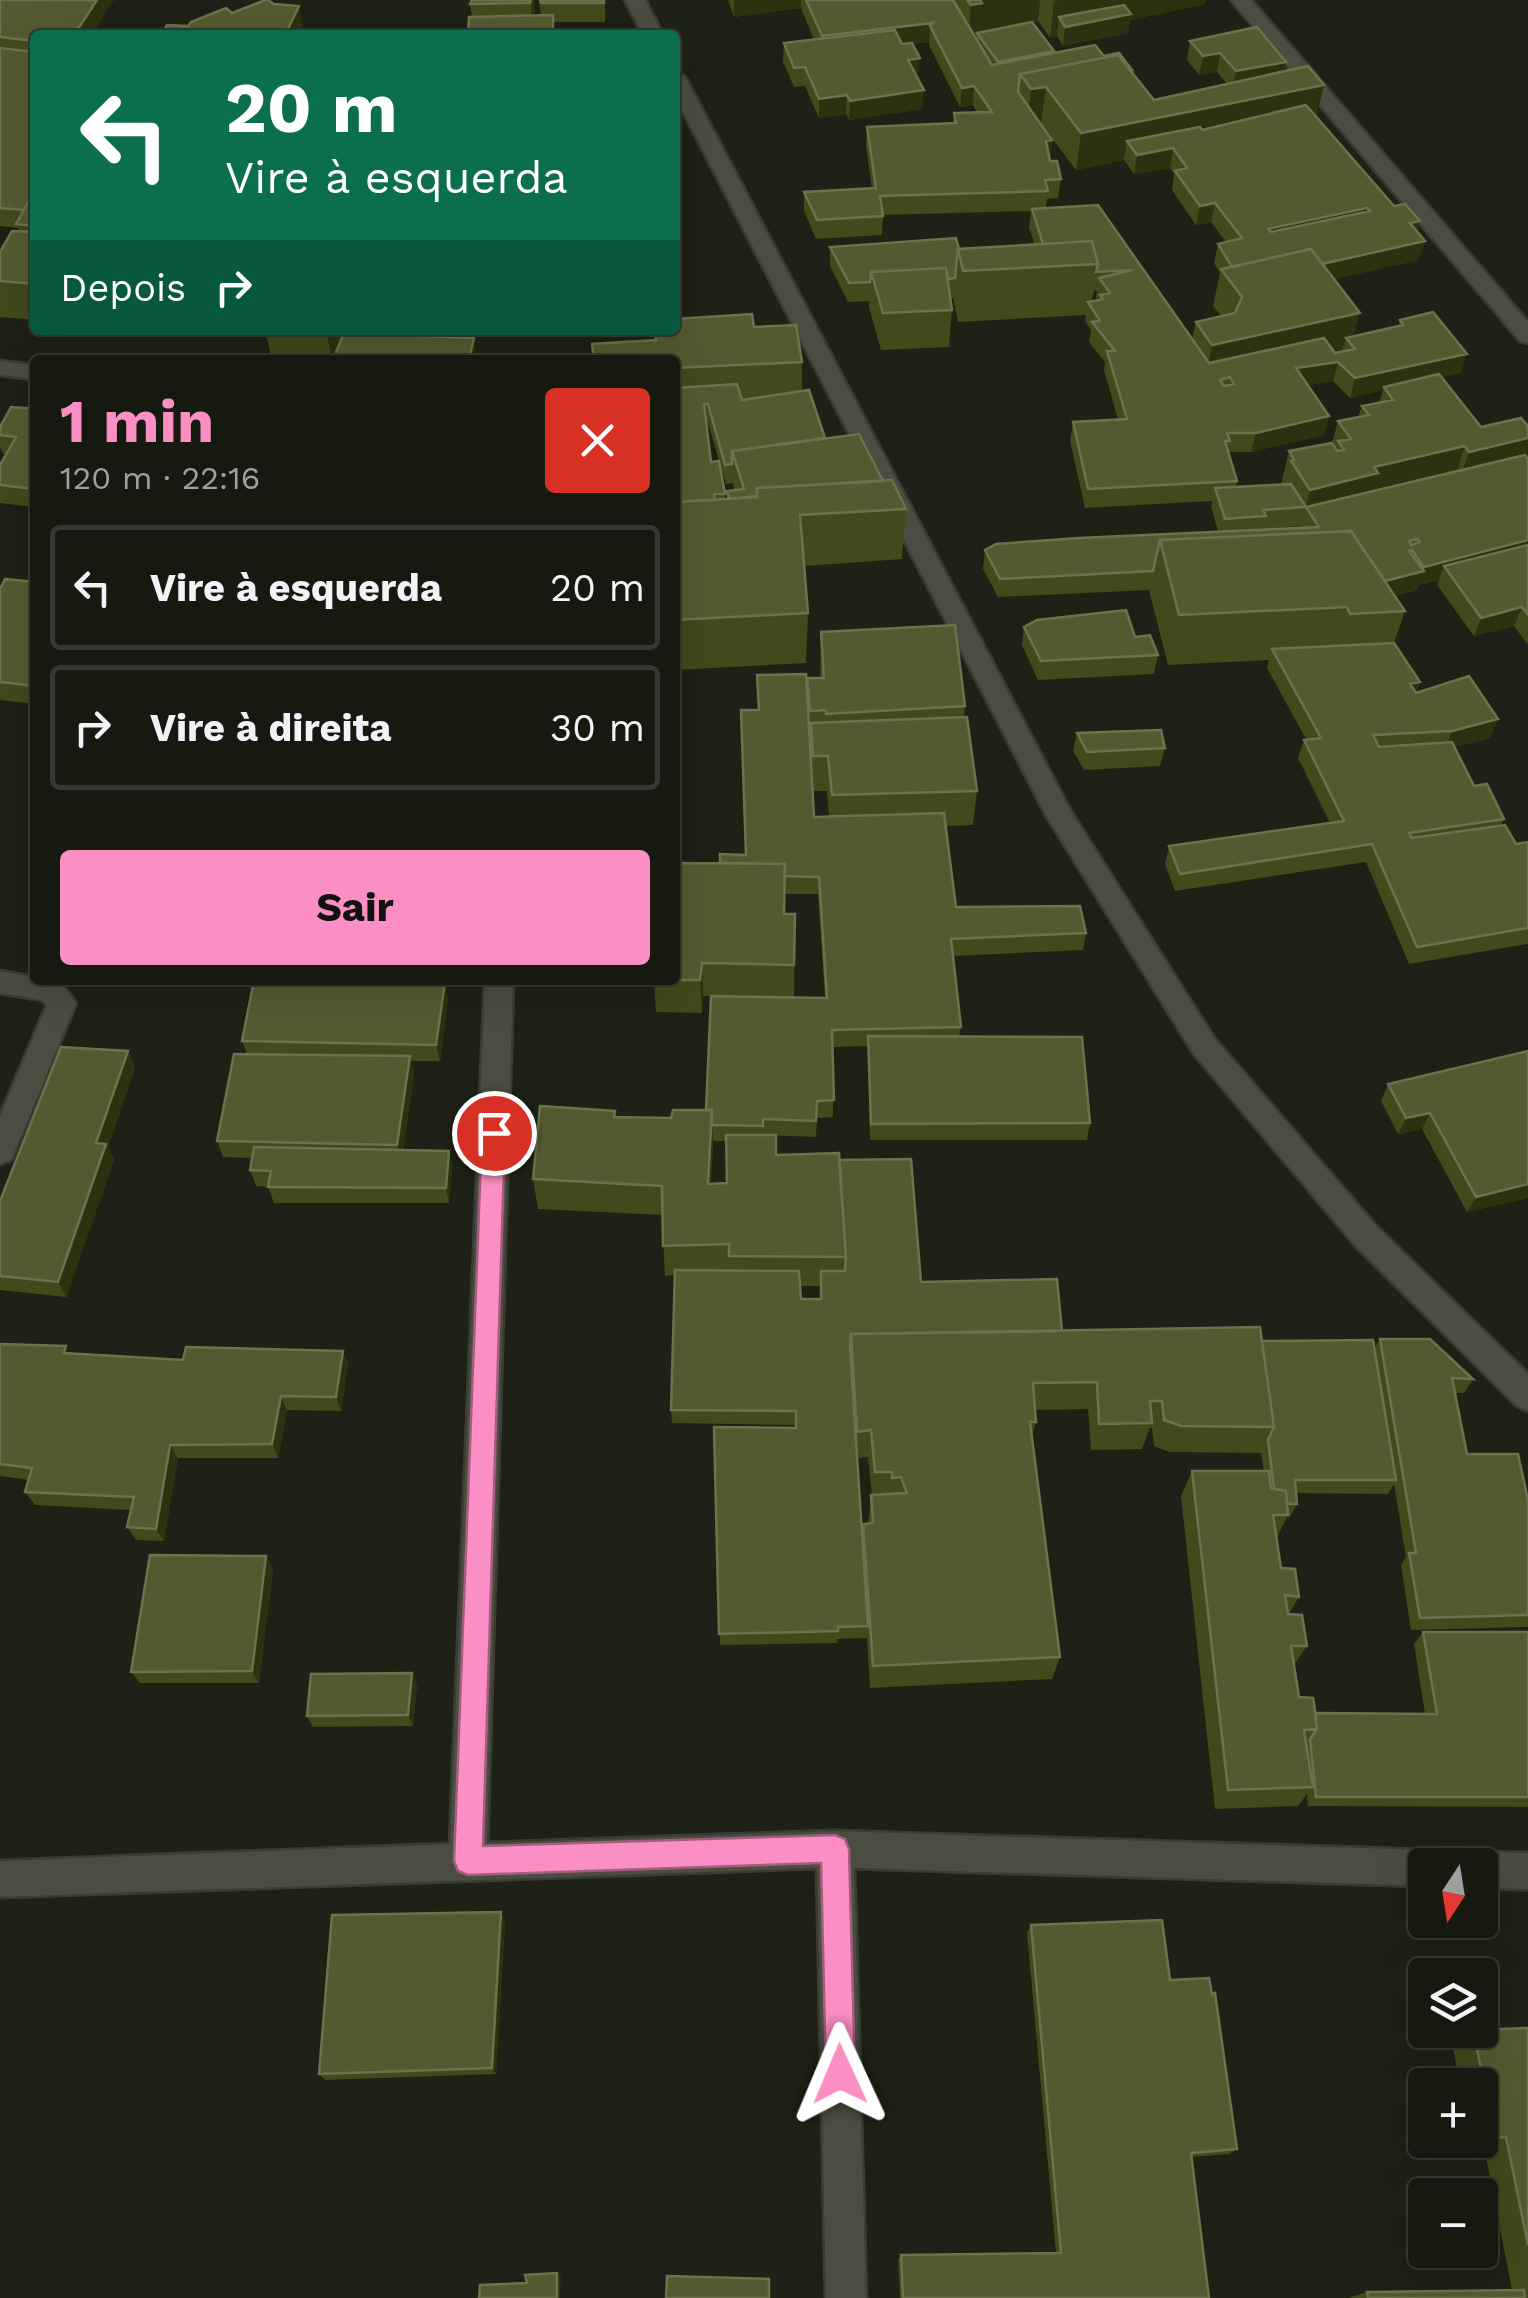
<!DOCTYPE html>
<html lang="pt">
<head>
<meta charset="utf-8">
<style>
  :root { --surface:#161910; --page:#1f2219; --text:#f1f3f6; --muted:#9ea09f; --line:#353830; --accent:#fb8fc4 }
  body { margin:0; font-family:"Work Sans",sans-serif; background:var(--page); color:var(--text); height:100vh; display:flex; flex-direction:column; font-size:38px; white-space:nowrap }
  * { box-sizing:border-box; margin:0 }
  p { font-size:32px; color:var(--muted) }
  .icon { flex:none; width:55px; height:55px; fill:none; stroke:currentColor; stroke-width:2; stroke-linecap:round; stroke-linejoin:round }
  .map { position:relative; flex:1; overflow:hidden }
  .side { position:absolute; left:30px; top:355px; width:650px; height:630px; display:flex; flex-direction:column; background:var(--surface); border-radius:10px; box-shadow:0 10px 40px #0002,0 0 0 2px var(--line) }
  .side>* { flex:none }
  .banner { position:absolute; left:30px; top:30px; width:650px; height:305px; border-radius:10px; box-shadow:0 10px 40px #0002,0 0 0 2px var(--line); background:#0b6e4f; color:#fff; overflow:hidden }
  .needle { width:65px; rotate:192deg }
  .fabs { position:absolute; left:1408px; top:1848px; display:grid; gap:20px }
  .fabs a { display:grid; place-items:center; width:90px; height:90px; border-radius:10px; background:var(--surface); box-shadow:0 10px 40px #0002,0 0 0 2px var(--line); font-size:50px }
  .pin { position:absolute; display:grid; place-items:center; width:85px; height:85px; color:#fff; margin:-42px; border:5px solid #fff; border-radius:50%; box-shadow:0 2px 10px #0007 }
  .me { position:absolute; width:110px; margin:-55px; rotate:359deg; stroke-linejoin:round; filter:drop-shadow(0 0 8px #0008) }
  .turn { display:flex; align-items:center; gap:35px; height:210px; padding:0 30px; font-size:45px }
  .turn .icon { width:130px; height:130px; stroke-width:2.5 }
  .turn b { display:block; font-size:70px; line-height:85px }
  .then { display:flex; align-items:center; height:95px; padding:0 30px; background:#0003; gap:20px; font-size:38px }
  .round { display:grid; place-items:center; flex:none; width:105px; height:105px; border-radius:10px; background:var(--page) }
  .summary { display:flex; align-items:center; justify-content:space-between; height:170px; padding:0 30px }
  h1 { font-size:60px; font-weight:700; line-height:75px; color:var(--accent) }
  .button { display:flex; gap:20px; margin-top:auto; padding:20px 30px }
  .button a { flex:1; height:115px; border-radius:10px; background:var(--accent); color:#111; font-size:40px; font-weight:700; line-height:115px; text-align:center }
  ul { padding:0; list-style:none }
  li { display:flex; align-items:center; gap:30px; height:125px; margin:0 20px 15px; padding:0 10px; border:5px solid var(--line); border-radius:10px }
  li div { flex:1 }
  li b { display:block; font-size:38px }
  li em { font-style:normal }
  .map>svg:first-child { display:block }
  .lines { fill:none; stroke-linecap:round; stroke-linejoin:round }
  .street-casing { stroke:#3a3c34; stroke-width:5 }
  .street { fill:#4a4d3f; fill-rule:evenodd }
  .wall { fill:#42491a; fill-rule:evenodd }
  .shaded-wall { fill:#2c310f }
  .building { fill:#545a30; stroke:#6c724d; stroke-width:2.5; fill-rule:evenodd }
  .route { fill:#fb8fc4; stroke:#a35d7f; stroke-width:2.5 }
</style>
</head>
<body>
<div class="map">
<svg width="1528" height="2298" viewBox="0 0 1528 2298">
  <rect width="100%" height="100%" fill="#1e2115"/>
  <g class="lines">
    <g class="street-casing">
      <path id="street" d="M625,0H645L663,35H643Z
        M1231,0H1251L1528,322V343L1520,341Z
        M675,71L685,77L1070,810L1214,1038L1376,1226L1528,1374V1411L1517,1406L1354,1244L1194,1054L1046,815L675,96Z
        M0,361L35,365V379L0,375Z
        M0,971L60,982L76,1003L15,1151L11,1160L0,1164V1116L47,1005L42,1000L0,993Z
        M485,980H513L487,1843L835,1831L1425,1850L1438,1855L1442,1865H1425V1886L854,1868L866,2298H826L817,1868L0,1897V1861L450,1844Z
        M1480,1852L1528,1853V1889L1480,1888V1865H1464L1467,1857Z"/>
    </g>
    <use href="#street" class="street"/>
  </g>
  <path class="wall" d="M0,0L35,35V320L0,317V252L19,231L18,228L0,226Z
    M472,0H534V15H541L539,0H605V22H554V35L468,34L472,17L470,4Z
    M728,0H1206L1205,4L1130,20L1128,33L1063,46L1057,36L1050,38L1038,21L1032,23L1054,51L1053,53L1104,56L1132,70V73L1154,100L1227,84L1217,72L1199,75L1187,60L1190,41L1324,85L1316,117L1417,232L1419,260L1334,279L1353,336L1398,326L1400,320L1461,373L1442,377L1481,427L1528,426V645L1514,626L1474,636L1437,585L1439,580L1419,585L1417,590L1395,596L1405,611L1394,643L1420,682L1416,693L1498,719L1490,738L1454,747L1474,786L1504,819L1501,825L1516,844L1528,842V944L1409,964L1366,862L1175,891L1165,864L1169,846L1330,823L1298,758L1304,740L1306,739L1267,668L1269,660L1168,665L1149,590L998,597L983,569L985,550L1218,531L1211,507L1212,501L1085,508L1070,441L1073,422L1118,420L1104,370L1105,362L1089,342L1091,330L1085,321L1086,315L958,322L953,298H950L952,310L949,347L881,350L869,308V301L848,302L830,266V247L959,249L1035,245L1029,228L1031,211L883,215L882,235L816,239L804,211V192L872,189L866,146L867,127L953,123L954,113L977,112L973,105L960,107L929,45V42L913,44L922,109L849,120L846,114L819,118L805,86L794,87L783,62L784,43L814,40L801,8L734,17ZM1041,124L1076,170L1124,160L1134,174L1170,168L1174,174L1172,190L1196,225L1211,222L1226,242L1218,244L1214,263L1220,273L1213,306L1221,316L1196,322L1192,339L1098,205L1046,208L1047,199L1058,198L1061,179L1050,159L1052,140ZM1094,291H1097L1096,297L1098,300L1092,301ZM1333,381L1350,398L1383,390L1379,403L1362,406L1358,417L1338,421L1332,444L1289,451L1281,485L1236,487L1237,481L1228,452H1251L1324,435L1329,416L1308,385ZM1300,526L1302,528L1262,530V529Z
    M754,327L802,362V391L825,438L883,481L906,509L902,559L804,566L808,613L806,663L675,670V360L655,340V330ZM706,423H708L726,484L733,483L734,490L727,491L728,499H725V494L711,462Z
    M265,330H408L407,335L476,357V360H272Z
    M35,409V507L0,503V465L6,454H3L0,447V427Z
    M35,582V704L0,700V589Z
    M1024,627L1135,637L1158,655L1154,674L1038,680L1022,645Z
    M821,632L965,706L964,717L977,791L973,825L946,826L956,907L1086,933L1083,950L953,956L961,1027L959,1037L1090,1123L1087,1140H870L868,1046L833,1047V1117L817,1118L816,1137L763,1135L776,1155L839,1160L921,1282L1062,1331L1375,1348L1380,1339L1473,1379L1464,1393H1455L1467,1454L1528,1500V1627L1411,1630L1401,1565L1406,1557L1394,1484L1388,1494L1296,1493L1297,1504L1290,1517H1287L1277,1537L1281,1568L1299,1597L1289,1614L1307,1646L1294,1665L1299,1697L1315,1713L1425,1714L1414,1644L1423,1632H1528V1807L1308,1806L1307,1794L1298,1806L1215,1809L1181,1496L1192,1471H1264L1261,1453L1170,1452L1154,1446L1152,1428H1150L1142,1449L1091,1450L1088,1409L1035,1410L1036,1422L1032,1436L1060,1657L1052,1679L870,1688L867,1638L837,1639V1643L720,1645L714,1427L795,1428V1425L672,1423L671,1410L675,1275L665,1276L662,1215L538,1209L533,1179L615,1117L671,1118L706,1110L711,996H703L702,1013L656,1012L654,980H675L720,863L745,855L758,710L757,675L807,696V678H820ZM813,791H827L829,817H814ZM784,894H818L825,998L794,997L795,914H784ZM713,1141H726L727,1183L711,1184ZM800,1286H820V1299H801ZM868,1457L872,1495H871L868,1524H863L862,1535L857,1458Z
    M1077,733L1165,748L1160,766L1084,770L1073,751Z
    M448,999L440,1061H411L414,1073L403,1150L449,1151L452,1167L449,1203H274L268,1187L256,1186L250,1170L252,1158L223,1157L217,1141L247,1054L242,1041Z
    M128,1051L135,1068L108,1147L114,1160L66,1297L0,1290V1201Z
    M1528,1051V1198L1467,1212L1422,1129L1398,1134L1381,1101L1388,1084Z
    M0,1344L71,1354L183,1360L343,1351L348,1365L341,1411L287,1410L278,1458H178L164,1541L136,1540L127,1527L131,1510L35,1505L25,1492L29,1480L0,1476Z
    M266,1556L273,1568L259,1683H140L131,1672Z
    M417,1684L413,1726L313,1727L307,1716Z
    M505,1920L496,2074L325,2080L319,2074Z
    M1031,1925L1170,1980L1237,2149L1229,2154L1192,2157L1209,2298H900L898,2259L901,2255L1056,2253L1027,1933Z
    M1528,2028V2298H1348L1367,2292L1512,2290L1484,2147L1473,2148L1471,2140H1480V2085H1460L1452,2043L1472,2030Z"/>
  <path class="shaded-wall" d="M97,0H114L92,35H74Z
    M531,0H534L535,11L532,22Z
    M734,0H801V8L734,17Z
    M967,0H1040L1038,21L977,34L976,40L968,42L971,5Z
    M1060,0H1206L1205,4L1130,20L1128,33L1063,46L1065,27L1059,17L1057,36L1050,38L1054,1Z
    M299,6L304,35H285Z
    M933,23L930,26L929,42L821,55L822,36Z
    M1220,53L1217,72L1199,75L1203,56Z
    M920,58L918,77L907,79L908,60Z
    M1286,62L1282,81L1232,90L1236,71Z
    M1132,70L1129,89L1046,87L1041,124L1027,126L1031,89Z
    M1324,85L1315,122L1173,150L1170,168L1134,174L1137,155L1127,141L1124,160L1076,170L1081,133Z
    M974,86L973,105L960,107L962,88Z
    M924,90L922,109L849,120L850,101Z
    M847,95L846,114L819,118V99Z
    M1052,140L1050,159L1046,141Z
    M1215,203L1211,222L1196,225L1200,206Z
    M1367,208L1362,227L1263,248L1268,229Z
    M1420,221L1414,241L1410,223Z
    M1425,241L1419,260L1242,300L1241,281Z
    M1360,313L1351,344L1346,338L1342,351L1205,382L1212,345Z
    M326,330H355L344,360H332Z
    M474,338L476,357V360H469Z
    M1467,354L1461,373L1386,389L1384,387L1383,390L1350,398L1355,378Z
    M1338,362L1333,381L1291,388L1296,368Z
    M1329,416L1324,435L1251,452L1256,433Z
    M1528,438V458L1522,473L1456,488L1469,452Z
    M1465,446L1453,483L1306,507L1310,490L1374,467Z
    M1528,540V557L1444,566L1439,580L1419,585L1417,590L1353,606L1359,587L1422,572L1424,567Z
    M1522,607L1514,626L1474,636L1481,618Z
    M1420,682L1413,700L1410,684Z
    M1498,719L1490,738L1445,749L1452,731Z
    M702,963L703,996L702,1013L700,980Z
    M445,982L448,999L440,1061L436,1045Z
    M128,1051L135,1068L108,1147L114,1160L66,1297L58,1282L96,1143Z
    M410,1056L414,1073L401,1161L397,1145Z
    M712,1110L713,1141L709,1214L708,1184Z
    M1430,1113L1422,1129L1398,1134L1406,1118Z
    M449,1151L452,1167L449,1203L446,1188Z
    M1528,1184V1198L1467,1212L1476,1197Z
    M343,1351L348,1365L341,1411L336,1397Z
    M281,1396L287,1410L278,1458L272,1444Z
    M170,1445L178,1458L164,1541L156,1529Z
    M266,1556L273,1568L259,1683L252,1671Z
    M412,1673L417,1684L413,1726L408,1715Z
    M501,1912L505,1920L496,2074L492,2068Z
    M557,2273L561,2276L560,2298H557Z"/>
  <path class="building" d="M0,0H97L74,35H35V41L0,37Z
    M265,0H268L274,4L299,6L285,35H161L167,25L188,26L191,22L226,8L232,13Z
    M472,0H531L530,3L470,4Z
    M540,0H604V3H541Z
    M806,0H953L992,65L1095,45L1104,56L1119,53L1132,70H1130L1118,55L1020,74L1018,92L1052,140L1046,141L1050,161H1057L1061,179L1045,180L1048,191L880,196L883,216L817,220L804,192L876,188L867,127L956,123L954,113L992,112L974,86L962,88L930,26L933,23L822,36Z
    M967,0H980L982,3L971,5Z
    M1124,5L1131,14L1065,27L1059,17Z
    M553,15V35L468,34L469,17Z
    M1032,22L1054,51L998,62L977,33Z
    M1257,27L1286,62L1236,71L1220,53L1203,56L1190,41Z
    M895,30L902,44L912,43L920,58L908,60L924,90L850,101L847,95L819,99L805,67L794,68L784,43Z
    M492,33V35H450L451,34Z
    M0,48L35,52V190L24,210L0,208Z
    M1118,55L1154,100L1308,66L1324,85L1081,133L1046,87L1031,89L1020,74Z
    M1306,105L1394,206L1405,204L1420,221L1410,223L1425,241L1322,264L1311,249L1232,267L1218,244L1242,238L1215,203L1200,206L1175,171L1187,168L1173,148L1137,155L1127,141L1200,127L1202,130ZM1367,208L1370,211L1271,232L1268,229Z
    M35,190V284L0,281V252L12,231L30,232L34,226L16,224Z
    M1098,205L1209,363L1324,338L1335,353L1355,349L1346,338L1403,325L1400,320L1433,312L1467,354L1355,378L1338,362L1296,368L1329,416L1256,433H1227L1230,441H1225L1237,481L1088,489L1073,422L1127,419L1107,351H1115L1092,322L1100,321L1088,302L1103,299L1100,295L1110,293L1099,278L1132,270L1096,272L1098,264L1092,241L1043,244L1032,209ZM1230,377L1234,384L1224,386L1220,380Z
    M956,238L959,249H958L955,278L948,279L946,268L871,272L870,282L849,283L830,247Z
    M1092,241L1098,264L963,271L958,249Z
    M1311,249L1360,313L1212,345L1196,322L1235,313L1242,297L1221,269Z
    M946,268L952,310L883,313L871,272Z
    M752,314L754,327L796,325L802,362L675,368V360H594L592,344L656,340L655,330H675V319Z
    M345,330H401L400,335L474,338L469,360H333Z
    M1439,374L1481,427L1521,418L1528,426V438L1469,452L1465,446L1374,467L1378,473L1310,490L1291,461L1294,460L1289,451L1332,443L1337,451L1344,450L1338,441L1351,439L1338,421L1369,415L1362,406L1393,400L1384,387Z
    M737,384L742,400L809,390L825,438L732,451V464L725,465L708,404H704L711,462L719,461L725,494H714L715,500L675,502V388Z
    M11,407L35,409V489L0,485V465L16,437L0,435V427Z
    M859,434L883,481L757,488V496L729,499L727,491L744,489L732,451Z
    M1525,455L1528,459V540L1424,567L1412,550L1409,551L1424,571L1385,581L1351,531L1160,540L1153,571L1000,579L985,550L996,544L1079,538L1319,527L1306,507ZM1417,539L1420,542L1411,545L1409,541Z
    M892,480L906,509L800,515L808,613L675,620V502L757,497V488Z
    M1291,484L1306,507L1263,510L1266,516L1225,519L1215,488Z
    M1351,531L1405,611L1350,614L1347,607L1179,615L1160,540Z
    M1528,545V615L1522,607L1481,618L1444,566Z
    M5,579L35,582V686L0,682V589Z
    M1126,610L1135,637L1150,635L1158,655L1041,661L1024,627L1037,620Z
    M955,625L965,706L826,714V710L810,711L807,678H824L821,632Z
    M1394,643L1420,682L1410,684L1416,693L1469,676L1498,719L1452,731L1373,735L1379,747L1452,742L1474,786L1487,784L1504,819L1409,833L1412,838L1505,825L1516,844L1528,842V928L1417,947L1372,844L1180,874L1169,846L1344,821L1304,740L1321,738L1272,649Z
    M806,674L814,817L944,813L956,907L1080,906L1086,933L951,939L961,1027L832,1030L834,1100L817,1101L816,1121L763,1119V1126L712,1125V1110H706L711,996L827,998L819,877L784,876L785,864L720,863V854L746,855L741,710H759L757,675Z
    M967,717L977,791L832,795L828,756H813L811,723Z
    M1161,730L1165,748L1087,752L1077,733Z
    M675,863L785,864L784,914H795L794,965L702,963L700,980H675Z
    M254,980L445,982L436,1045L242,1041Z
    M868,1036L1082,1037L1090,1123L871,1124Z
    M61,1047L128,1051L96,1143L106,1144L58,1282L0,1276V1201Z
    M1528,1051V1184L1476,1197L1430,1113L1406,1118L1388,1084Z
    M234,1054L410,1056L397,1145L217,1141Z
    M540,1106L615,1111L614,1117L671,1118L673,1110H712L708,1184L727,1183L726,1135H776V1155L839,1153L846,1257L729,1256V1244L663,1246L662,1186L533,1179Z
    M254,1147L449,1151L446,1188L268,1187L271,1171L250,1170Z
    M911,1159L921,1282L1057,1279L1062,1331L851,1334L850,1348L868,1626L838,1627V1631L719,1634L714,1427L796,1428V1411L671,1410L675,1270L799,1271L801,1299H821V1271H845L846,1257L839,1160Z
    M1260,1327L1274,1427L1181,1426L1164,1420L1162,1401H1150L1152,1423L1099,1424L1097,1382L1033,1383L1036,1422H1030L1060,1657L873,1666L863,1524L873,1523L871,1495L907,1493L901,1477L892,1478V1472H875L871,1430L857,1432L851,1334Z
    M1380,1339H1430L1473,1379L1452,1378L1467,1454H1518L1528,1500V1615L1420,1618L1409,1553H1416Z
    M1373,1340L1396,1480H1295L1297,1504L1287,1503L1286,1491L1274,1489L1268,1440L1274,1427L1262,1341Z
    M0,1344L66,1346L64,1353L183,1360L186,1347L343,1351L336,1397L281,1396L272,1444L170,1445L156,1529L127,1527L134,1497L25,1492L32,1468L0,1464Z
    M1192,1471H1269L1271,1488L1286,1491L1288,1515H1273L1281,1568L1295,1569L1299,1597L1285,1595L1288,1614L1302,1615L1307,1646H1291L1299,1697L1313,1698L1314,1703L1317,1729L1304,1730L1313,1787L1228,1790Z
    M150,1555L266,1556L252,1671L131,1672Z
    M1423,1632H1528V1797H1316L1310,1739L1317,1729L1315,1713L1437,1714Z
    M412,1673L408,1715L307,1716L311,1674Z
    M501,1912L492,2068L319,2074L332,1915Z
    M1162,1920L1170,1980L1209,1978L1212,1994L1215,1993L1237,2149L1191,2153L1209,2298H903L901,2255L1061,2253L1031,1925Z
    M1528,2028V2245L1506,2137L1495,2138L1473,2030Z
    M557,2273V2298H479L480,2285L527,2283L525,2275Z
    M667,2276L769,2279V2298H666Z
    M1524,2290L1525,2298H1368L1367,2292Z"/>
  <path class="route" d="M494,1124L502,1127L505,1133L483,1846L835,1835L845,1839L849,1849L855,2074L851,2084L840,2088L830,2084L826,2074L821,1863L468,1875L458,1871L454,1861L482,1133L485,1127Z"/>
</svg>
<div class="fabs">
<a><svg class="needle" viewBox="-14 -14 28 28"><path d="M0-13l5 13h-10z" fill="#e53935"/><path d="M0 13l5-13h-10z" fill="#9ea09f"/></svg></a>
<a><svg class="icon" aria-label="layers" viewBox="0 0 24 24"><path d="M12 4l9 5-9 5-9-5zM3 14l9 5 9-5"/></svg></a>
<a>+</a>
<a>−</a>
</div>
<div class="pin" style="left:494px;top:1133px;background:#d93025"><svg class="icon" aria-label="arrive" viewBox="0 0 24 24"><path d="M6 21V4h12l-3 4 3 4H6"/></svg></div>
<svg class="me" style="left:840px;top:2074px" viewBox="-20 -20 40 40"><path d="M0-17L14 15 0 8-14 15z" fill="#fb8fc4" stroke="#fff" stroke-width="4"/></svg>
<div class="banner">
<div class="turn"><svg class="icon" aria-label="left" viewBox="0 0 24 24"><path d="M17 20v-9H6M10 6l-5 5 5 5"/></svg><div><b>20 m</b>Vire à esquerda</div></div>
<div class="then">Depois<svg class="icon" aria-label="right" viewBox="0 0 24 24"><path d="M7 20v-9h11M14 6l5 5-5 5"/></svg></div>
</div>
<section class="side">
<div class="summary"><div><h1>1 min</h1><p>120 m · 22:16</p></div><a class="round" style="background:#d93025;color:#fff"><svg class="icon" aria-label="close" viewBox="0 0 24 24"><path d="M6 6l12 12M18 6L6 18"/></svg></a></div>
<ul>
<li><svg class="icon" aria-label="left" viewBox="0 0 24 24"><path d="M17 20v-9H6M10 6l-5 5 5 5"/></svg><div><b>Vire à esquerda</b></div><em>20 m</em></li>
<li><svg class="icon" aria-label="right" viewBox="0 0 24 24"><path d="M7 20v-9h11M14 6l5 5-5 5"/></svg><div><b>Vire à direita</b></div><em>30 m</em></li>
</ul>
<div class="button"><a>Sair</a></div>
</section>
</div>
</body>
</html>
